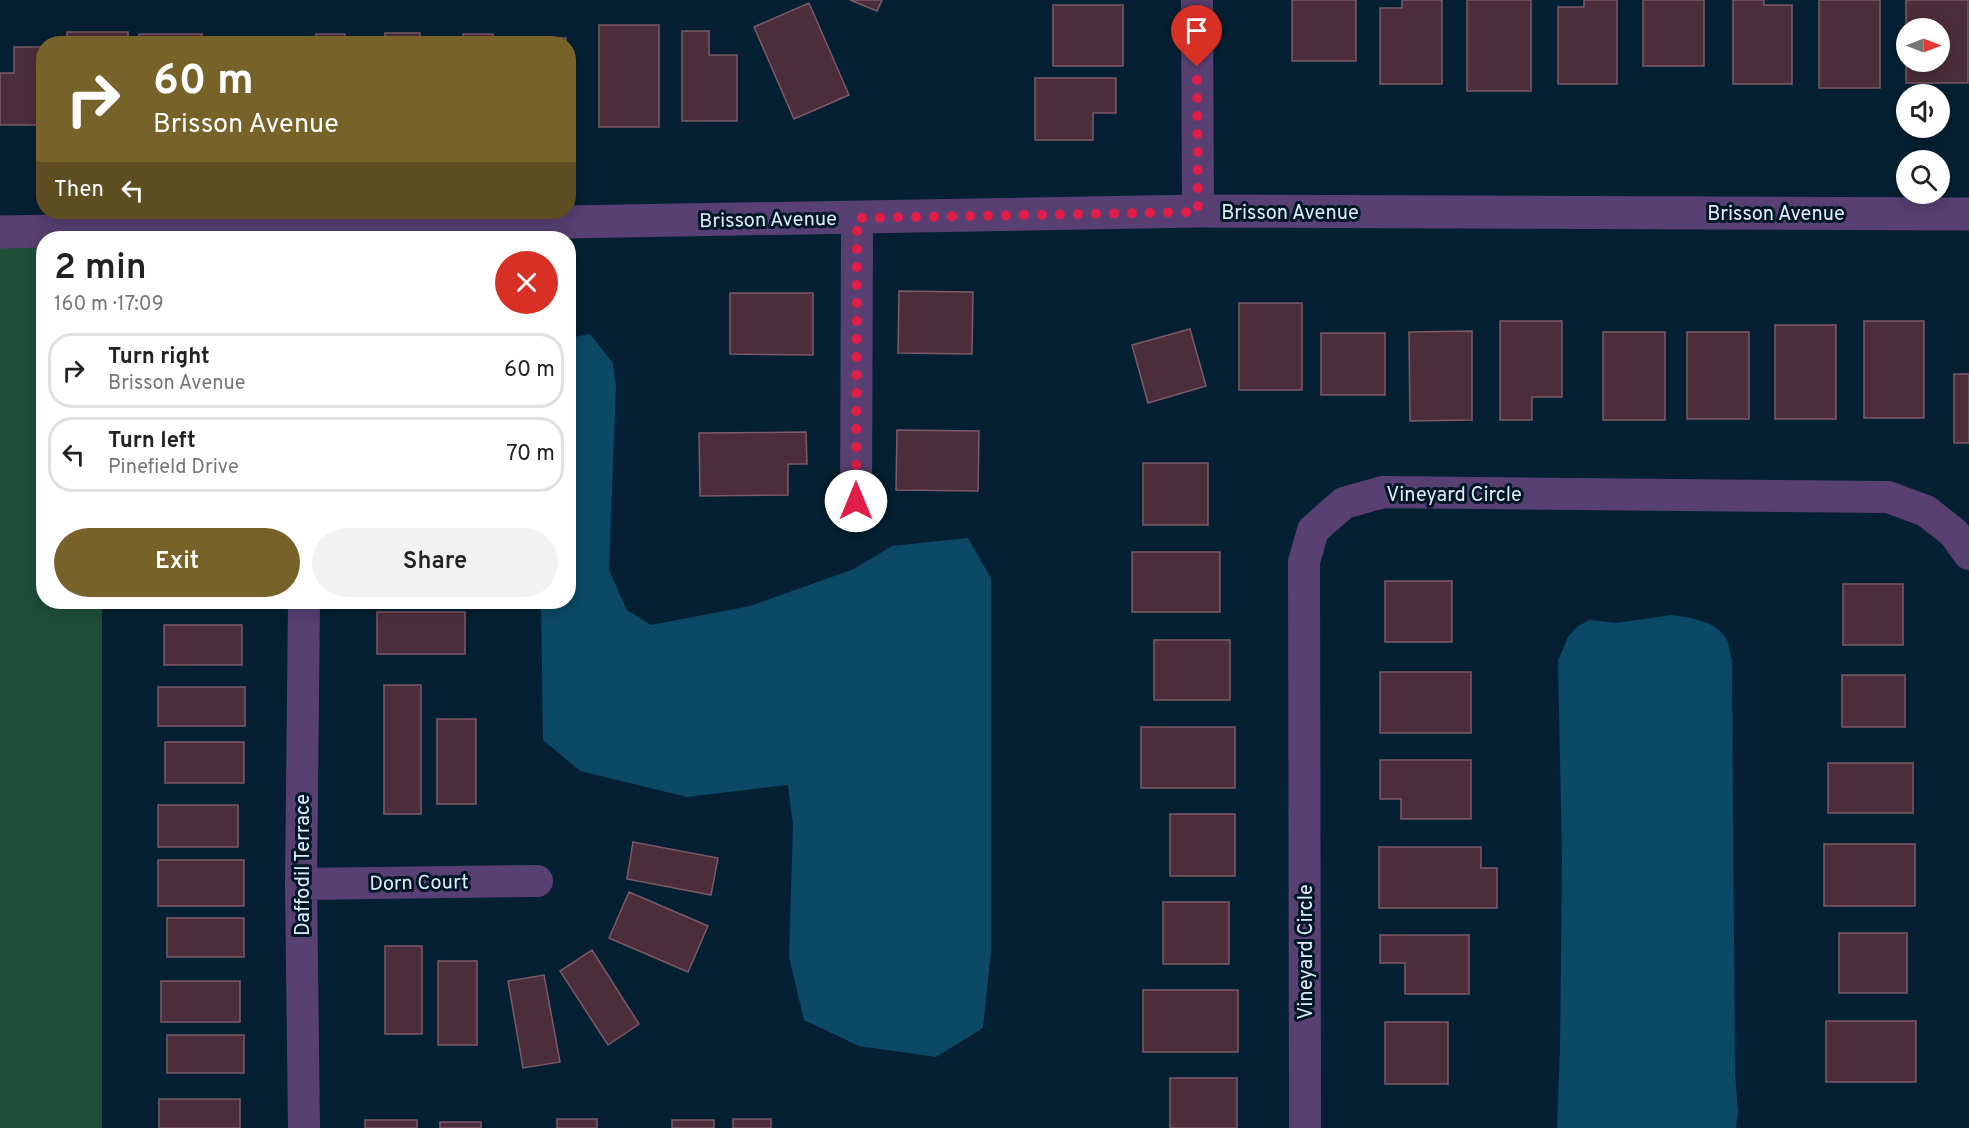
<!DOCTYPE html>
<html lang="en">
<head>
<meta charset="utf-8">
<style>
  :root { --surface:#fff; --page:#f2f2f2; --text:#222; --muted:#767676; --line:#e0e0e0; --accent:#77622a }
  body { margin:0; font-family:Overpass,sans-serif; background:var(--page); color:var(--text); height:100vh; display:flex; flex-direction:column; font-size:22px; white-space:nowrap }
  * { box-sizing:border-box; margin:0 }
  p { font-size:20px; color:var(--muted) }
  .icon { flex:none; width:33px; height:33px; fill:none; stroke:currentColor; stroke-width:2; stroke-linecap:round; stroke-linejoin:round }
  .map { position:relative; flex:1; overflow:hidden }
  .side { position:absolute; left:36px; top:231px; width:540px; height:378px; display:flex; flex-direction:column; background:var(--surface); border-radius:24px; box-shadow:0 3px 15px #0003 }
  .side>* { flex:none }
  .top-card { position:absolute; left:36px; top:36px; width:540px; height:183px; border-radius:24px; box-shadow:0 3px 15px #0003; background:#77622a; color:#fff; overflow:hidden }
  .needle { width:39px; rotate:90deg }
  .buttons { position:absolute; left:1896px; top:18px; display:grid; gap:12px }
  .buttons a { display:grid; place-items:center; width:54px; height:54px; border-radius:50%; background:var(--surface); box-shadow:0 3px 15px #0003; font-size:30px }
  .pin { position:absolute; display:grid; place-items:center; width:51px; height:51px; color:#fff; margin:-62px -26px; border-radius:50% 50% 50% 0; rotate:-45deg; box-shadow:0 0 6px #0007 }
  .pin .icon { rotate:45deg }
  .me { position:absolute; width:66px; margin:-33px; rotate:0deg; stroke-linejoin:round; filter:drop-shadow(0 0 4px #0008) }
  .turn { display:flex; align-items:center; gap:21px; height:126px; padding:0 18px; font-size:27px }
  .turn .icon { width:78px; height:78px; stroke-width:2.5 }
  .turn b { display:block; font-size:42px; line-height:51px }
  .then { display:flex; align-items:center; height:57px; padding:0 18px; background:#0003; gap:12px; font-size:22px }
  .round { display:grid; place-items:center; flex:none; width:63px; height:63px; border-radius:32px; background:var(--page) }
  .overview { display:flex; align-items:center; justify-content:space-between; height:102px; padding:0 18px }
  h1 { font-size:36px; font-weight:600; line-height:45px }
  .action { display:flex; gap:12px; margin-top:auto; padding:12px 18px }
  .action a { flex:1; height:69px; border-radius:36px; background:var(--accent); color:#fff; font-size:24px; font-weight:600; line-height:69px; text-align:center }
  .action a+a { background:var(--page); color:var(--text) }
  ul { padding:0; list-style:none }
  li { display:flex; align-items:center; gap:18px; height:75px; margin:0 12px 9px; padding:0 6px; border:3px solid var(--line); border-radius:24px }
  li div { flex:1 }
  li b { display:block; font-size:22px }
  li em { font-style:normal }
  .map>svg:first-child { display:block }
  .green { fill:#1e4f3a }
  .water { fill:#0b4966 }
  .building { fill:#4c2e3a; stroke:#7c5a67; stroke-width:1.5; fill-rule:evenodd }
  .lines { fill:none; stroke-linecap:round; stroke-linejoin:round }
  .minor { stroke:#584072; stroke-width:32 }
  .tertiary { stroke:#584072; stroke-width:33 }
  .route { stroke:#e11d48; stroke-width:10; stroke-dasharray:0 18 }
  .labels { text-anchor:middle; stroke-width:6; stroke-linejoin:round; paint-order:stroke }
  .street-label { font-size:20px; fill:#ddeefa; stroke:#001728 }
</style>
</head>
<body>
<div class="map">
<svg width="1969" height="1128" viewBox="0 0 1969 1128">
  <rect width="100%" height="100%" fill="#042032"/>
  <path class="green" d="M43,247L44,602H102V1128H0V248Z"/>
  <path class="water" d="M590,334L613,363L616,387L609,570L627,610L651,625L750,606L854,569L892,546L968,538L991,578V952L983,1028L936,1057L859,1046L804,1020L789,957L793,825L788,785L687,797L580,771L543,740L541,602H568L569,338Z
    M1671,615C1690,618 1717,620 1727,640C1730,646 1730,654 1732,660L1735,1072L1738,1112L1736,1128H1557L1560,1049L1562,857L1558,661L1568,637L1578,626L1590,620L1616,623Z"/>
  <path class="building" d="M850,0H882L877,11Z
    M1292,0H1356V61H1292Z
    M1402,0H1442V84H1380V8H1402Z
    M1467,0H1531V91H1467Z
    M1584,0H1617V84H1558V7H1584Z
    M1643,0H1704V66H1643Z
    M1733,0H1764V5H1792V84H1733Z
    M1819,0H1880V88H1819Z
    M1906,0H1968V83H1906ZM1906,28H1940V62H1906Z
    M809,3L849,95L794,119L754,27Z
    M1053,5H1123V66H1053Z
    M599,25H659V127H599Z
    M682,31H709V55H737V121H682Z
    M67,32H128V44H67Z
    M385,33H420V44H385Z
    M139,34H202V44H139Z
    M316,34H345V44H316Z
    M463,34H493V44H463Z
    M506,38H566V44H506Z
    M239,42H275V44H239Z
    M14,47H44V125H0V73H14Z
    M1035,78H1116V113H1093V140H1035Z
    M899,291L973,292L972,354L898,353Z
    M730,293H813V355L730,354Z
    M1239,303H1302V390H1239Z
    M1500,321H1562V397H1532V420H1500Z
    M1864,321H1924V418H1864Z
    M1775,325H1836V419H1775Z
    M1190,329L1206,386L1148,403L1132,345Z
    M1472,331V420L1410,421L1409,332Z
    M1603,332H1665V420H1603Z
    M1687,332H1749V419H1687Z
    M1321,333H1385V395H1321Z
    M1954,374H1969V443H1954Z
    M897,430L979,431L978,491L896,490Z
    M806,432L807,464H788V495L700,496L699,433Z
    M1143,463H1208V525H1143Z
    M1132,552H1220V612H1132Z
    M1385,581H1452V642H1385Z
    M1843,584H1903V645H1843Z
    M161,602H241V608H161Z
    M377,612H465V654H377Z
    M164,625H242V665H164Z
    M1154,640H1230V700H1154Z
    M1380,672H1471V733H1380Z
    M1842,675H1905V727H1842Z
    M384,685H421V814H384Z
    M158,687H245V726H158Z
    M437,719H476V804H437Z
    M1141,727H1235V788H1141Z
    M165,742H244V783H165Z
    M1380,760H1471V819H1401V799H1380Z
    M1828,763H1913V813H1828Z
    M158,805H238V847H158Z
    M1170,814H1235V876H1170Z
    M633,842L718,858L711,895L627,879Z
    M1824,844H1915V906H1824Z
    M1379,847H1481V868H1497V908H1379Z
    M158,860H244V906H158Z
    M629,892L708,926L688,972L609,938Z
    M1163,902H1229V964H1163Z
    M167,918H244V957H167Z
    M1839,933H1907V993H1839Z
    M1380,935H1469V994H1405V963H1380Z
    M385,946H422V1034H385Z
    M592,950L639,1024L608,1045L560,971Z
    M438,961H477V1045H438Z
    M544,975L560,1062L523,1068L508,981Z
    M161,981H240V1022H161Z
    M1143,990H1238V1052H1143Z
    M1826,1021H1916V1082H1826Z
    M1385,1022H1448V1084H1385Z
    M167,1035H244V1073H167Z
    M1170,1078H1237V1128H1170Z
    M159,1099H240V1128H159Z
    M557,1119H597V1128H557Z
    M733,1119H771V1128H733Z
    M365,1120H417V1128H365Z
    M672,1120H714V1128H672Z
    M440,1122H481V1128H440Z"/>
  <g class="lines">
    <path class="minor" d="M1197,0L1198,211
      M856,501L857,218
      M301,884L537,881
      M304,1128L301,884L304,602
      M1305,1128L1304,562L1313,530L1344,503L1383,492L1888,497L1926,511L1954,533L1969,554"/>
    <path class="tertiary" d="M0,232L1198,211L1969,214"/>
  </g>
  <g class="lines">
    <path class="route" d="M856,501L857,218L1198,212L1197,67"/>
  </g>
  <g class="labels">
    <g class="street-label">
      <text x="1290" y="219">Brisson Avenue</text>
      <text x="1776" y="220">Brisson Avenue</text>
      <text transform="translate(768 219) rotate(-1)" y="7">Brisson Avenue</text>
      <text x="1454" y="501">Vineyard Circle</text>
      <text transform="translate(302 865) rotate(-90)" y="7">Daffodil Terrace</text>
      <text transform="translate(419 882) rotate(-1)" y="7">Dorn Court</text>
      <text transform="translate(1305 952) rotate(-90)" y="7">Vineyard Circle</text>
    </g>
  </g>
</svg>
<div class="buttons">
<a><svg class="needle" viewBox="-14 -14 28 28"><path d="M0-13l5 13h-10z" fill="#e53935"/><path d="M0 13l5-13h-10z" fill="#767676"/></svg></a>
<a><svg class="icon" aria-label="sound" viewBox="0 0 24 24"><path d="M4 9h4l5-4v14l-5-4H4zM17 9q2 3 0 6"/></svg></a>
<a><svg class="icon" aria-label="search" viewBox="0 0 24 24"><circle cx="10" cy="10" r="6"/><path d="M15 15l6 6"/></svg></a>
</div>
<div class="pin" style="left:1197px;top:67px;background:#d93025"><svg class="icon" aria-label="arrive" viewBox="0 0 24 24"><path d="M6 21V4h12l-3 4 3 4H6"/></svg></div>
<svg class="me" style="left:856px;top:501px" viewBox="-20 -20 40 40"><circle r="19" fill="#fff"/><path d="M0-13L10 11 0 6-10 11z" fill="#e11d48"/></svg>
<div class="top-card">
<div class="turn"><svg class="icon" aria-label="right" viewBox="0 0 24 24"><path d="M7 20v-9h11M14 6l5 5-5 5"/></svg><div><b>60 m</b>Brisson Avenue</div></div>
<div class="then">Then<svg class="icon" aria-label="left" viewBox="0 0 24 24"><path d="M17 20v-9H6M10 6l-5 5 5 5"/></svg></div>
</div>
<section class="side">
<div class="overview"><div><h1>2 min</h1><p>160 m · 17:09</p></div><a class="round" style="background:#d93025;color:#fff"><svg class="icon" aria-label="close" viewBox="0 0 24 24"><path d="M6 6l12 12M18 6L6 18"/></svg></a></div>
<ul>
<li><svg class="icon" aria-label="right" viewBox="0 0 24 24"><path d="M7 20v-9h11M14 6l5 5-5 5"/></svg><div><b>Turn right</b><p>Brisson Avenue</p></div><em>60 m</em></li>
<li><svg class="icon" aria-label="left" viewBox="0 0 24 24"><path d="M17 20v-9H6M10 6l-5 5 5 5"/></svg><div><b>Turn left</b><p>Pinefield Drive</p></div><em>70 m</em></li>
</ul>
<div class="action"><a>Exit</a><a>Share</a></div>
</section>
</div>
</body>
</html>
